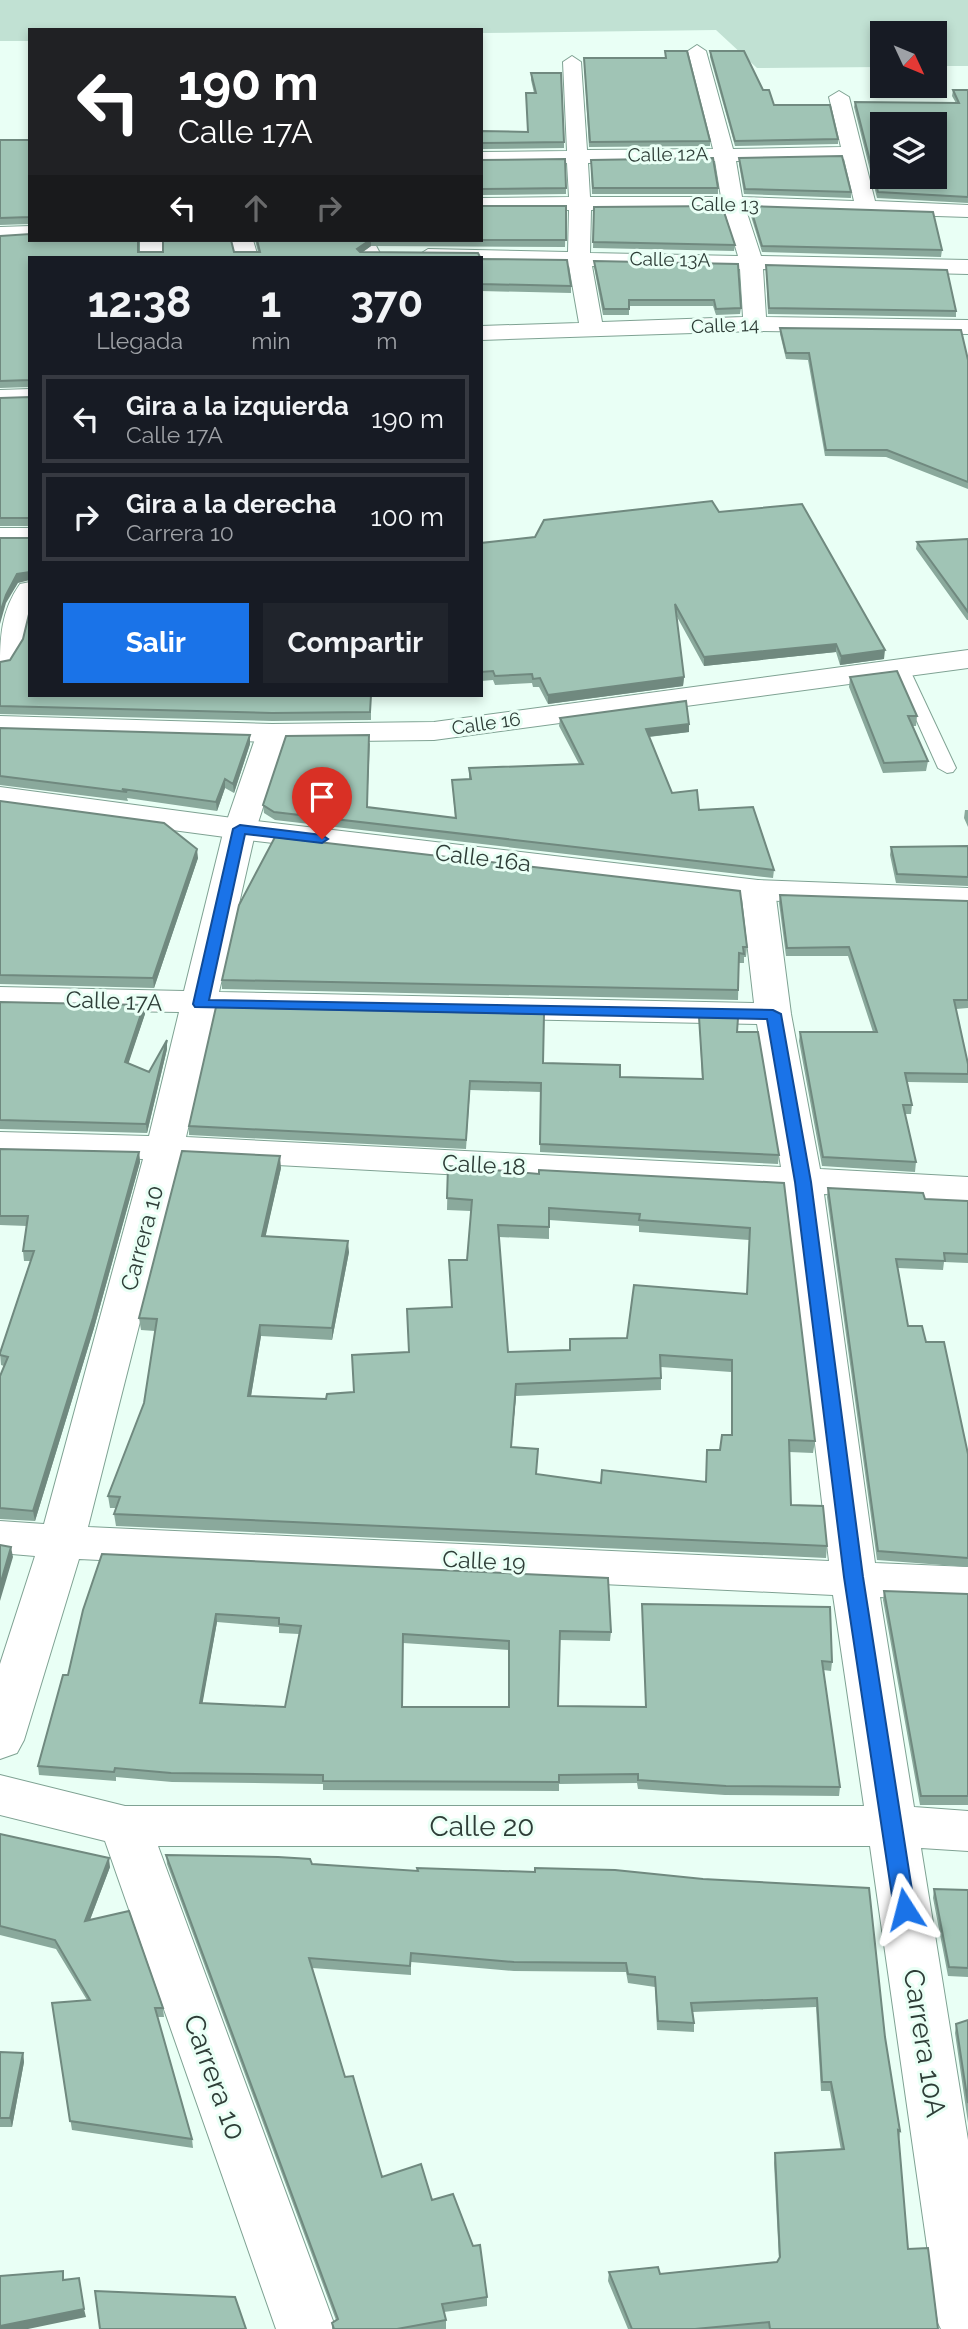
<!DOCTYPE html>
<html lang="es">
<head>
<meta charset="utf-8">
<style>
  :root { --surface:#171b24; --page:#20242c; --text:#f1f3f6; --muted:#9ea1a6; --line:#363941; --accent:#1a73e8 }
  body { margin:0; font-family:Raleway,sans-serif; background:var(--page); color:var(--text); height:100vh; display:flex; flex-direction:column; font-size:26px; white-space:nowrap }
  * { box-sizing:border-box; margin:0 }
  p { font-size:23px; color:var(--muted) }
  .icon { flex:none; width:38px; height:38px; fill:none; stroke:currentColor; stroke-width:2; stroke-linecap:round; stroke-linejoin:round }
  .map { position:relative; flex:1; overflow:hidden }
  .side { position:absolute; left:28px; top:256px; width:455px; height:441px; display:flex; flex-direction:column; background:var(--surface); border-radius:0px; box-shadow:0 4px 10px #0003 }
  .side>* { flex:none }
  .hud { position:absolute; left:28px; top:28px; width:455px; height:214px; border-radius:0px; box-shadow:0 4px 10px #0003; background:#202124; color:#fff; overflow:hidden }
  .needle { width:46px; rotate:134deg }
  .controls { position:absolute; left:870px; top:21px; display:grid; gap:14px }
  .controls a { display:grid; place-items:center; width:77px; height:77px; border-radius:0px; background:var(--surface); box-shadow:0 4px 10px #0003; font-size:35px }
  .pin { position:absolute; display:grid; place-items:center; width:60px; height:60px; color:#fff; margin:-72px -30px; border-radius:50% 50% 50% 0; rotate:-45deg; box-shadow:0 0 7px #0007 }
  .pin .icon { rotate:45deg }
  .me { position:absolute; width:77px; margin:-38px; rotate:351deg; stroke-linejoin:round; filter:drop-shadow(0 0 5px #0008) }
  .turn { display:flex; align-items:center; gap:24px; height:147px; padding:0 35px; font-size:32px }
  .turn .icon { width:91px; height:91px; stroke-width:2.5 }
  .turn b { display:block; font-size:49px; line-height:60px }
  .lanes { display:flex; align-items:center; height:66px; padding:0 35px; background:#0003; justify-content:center; gap:35px; direction:ltr }
  .lanes .off { opacity:.35 }
  .eta { display:flex; justify-content:space-evenly; align-items:center; height:119px; text-align:center }
  .eta b { font-size:42px; font-weight:700; line-height:49px }
  .primary-button { display:flex; gap:14px; margin-top:auto; padding:14px 35px }
  .primary-button a { flex:1; height:80px; border-radius:0px; background:var(--accent); color:#fff; font-size:28px; font-weight:700; line-height:80px; text-align:center }
  .primary-button a+a { background:var(--page); color:var(--text) }
  ul { padding:0; list-style:none }
  li { display:flex; align-items:center; gap:21px; height:88px; margin:0 14px 10px; padding:0 21px; border:4px solid var(--line); border-radius:0px }
  li div { flex:1 }
  li b { display:block; font-size:26px }
  li em { font-style:normal }
  .map>svg:first-child { display:block }
  .green { fill:#c1e1d3 }
  .lines { fill:none; stroke-linecap:round; stroke-linejoin:round }
  .lane-casing { stroke:#7fa293; stroke-width:2 }
  .street-casing { stroke:#7fa293; stroke-width:2 }
  .secondary-casing { stroke:#7fa293; stroke-width:2 }
  .lane { fill:#fff; fill-rule:evenodd }
  .street { fill:#fff; fill-rule:evenodd }
  .secondary { fill:#fff; fill-rule:evenodd }
  .wall { fill:#8aa99c; fill-rule:evenodd }
  .shaded-wall { fill:#70897f }
  .building { fill:#a0c4b5; stroke:#70897f; stroke-width:2; fill-rule:evenodd }
  .route { fill:#1a73e8; stroke:#114b97; stroke-width:2 }
  .labels { text-anchor:middle; stroke-width:6; stroke-linejoin:round; paint-order:stroke }
  .far-street-label { font-size:19px; fill:#2e3d37; stroke:#e9fff5 }
  .street-label { font-size:23px; fill:#2e3d37; stroke:#e9fff5 }
  .near-street-label { font-size:28px; fill:#2e3d37; stroke:#e9fff5 }
</style>
</head>
<body>
<div class="map">
<svg width="968" height="2329" viewBox="0 0 968 2329">
  <rect width="100%" height="100%" fill="#e9fff5"/>
  <path class="green" d="M0,0H968V66H935L934,33H882V67L757,68L716,30L481,33V30H30V41H0Z"/>
  <g class="lines">
    <g class="lane-casing">
      <path id="lane" d="M901,663L909,668L956,768L953,772L947,773L938,768L893,668Z"/>
    </g>
    <g class="street-casing">
      <path id="street" d="M697,45L706,51L733,149L841,147L829,97L839,91L849,97L875,201L968,205V217L746,210L761,256L968,260V274L763,269L766,317L968,320V334L755,331L481,340V326L579,323L569,266L481,264V257L417,256L428,249L568,252L569,210H481V198L569,197L567,163L481,164V152L567,151L563,62L572,56L581,62L587,150L713,149L688,51ZM844,159L854,201L742,197L736,161ZM715,161L721,197H590L588,163ZM724,209L738,256L590,253L591,210ZM592,266L740,269L743,317L602,322Z
        M30,226V239L0,241V227Z
        M140,240H162V257H140Z
        M231,240H253L258,257H236Z
        M351,240H373L382,257H360Z
        M30,389V403L0,404V390Z
        M0,528H30V544H0Z
        M30,582C30,613 29,640 10,666L0,669C0,637 1,611 20,584Z
        M272,724L283,726L287,733L256,829L219,992L754,1003L741,890L746,883L758,880L770,883L775,890L791,1014L820,1169L968,1177V1201L824,1194L875,1563L968,1567V1601L880,1597L914,1807L968,1811V1851L921,1848L968,2140V2329H941L938,2323L870,1846H158L336,2329H276L105,1841L0,1815V1775L125,1806H864L833,1595L79,1559L24,1740L17,1753L0,1759V1664L35,1556L0,1553V1521L44,1524L143,1159L0,1156V1132L149,1136L179,1012L0,1009V987L184,991L224,829L257,733L261,726ZM215,1013L757,1024L781,1167L186,1137ZM181,1160L785,1192L829,1561L88,1527Z"/>
    </g>
    <g class="secondary-casing">
      <path id="secondary" d="M968,650V668L434,740L272,742L0,734V716L272,724L434,722Z
        M0,787L240,819L758,880L968,888V908L758,900L240,839L0,807Z"/>
    </g>
    <use href="#lane" class="lane"/>
    <use href="#street" class="street"/>
    <use href="#secondary" class="secondary"/>
  </g>
  <path class="wall" d="M665,51L710,141V146L589,147L584,63L665,58Z
    M710,51L763,90L774,105L838,139V144L735,146L710,57Z
    M531,73L564,142V148L481,149V131L527,132L534,93L531,80Z
    M953,90H968V203L877,198L854,107L855,102L956,103L952,96Z
    M0,140H30V224L0,225Z
    M739,158L851,192V198L744,194L739,164Z
    M481,160L566,188V194L481,195Z
    M591,166L718,188V194H592Z
    M566,206L565,247L371,246L363,252L30,257V387L0,388V236L138,240V252H258L255,240H481Z
    M750,206L942,250L941,257L762,252L750,213Z
    M594,207L735,245L734,251L593,248Z
    M481,259L571,286V293L481,291Z
    M594,261L741,308L740,314L716,315L713,306H629V315H603L594,267Z
    M766,265L956,311V317L768,314Z
    M780,328L968,360V489L886,457L825,456L808,360L786,359L780,334Z
    M30,397V526H0V398Z
    M719,512L884,659L840,665L836,652L704,666L676,615L684,677L683,686L548,704L539,687H533L532,683L495,685L493,680L481,681V543L535,537Z
    M968,539V620H967L916,549L917,542Z
    M0,662L371,695V720L272,721L0,714Z
    M850,677L917,716L916,726H912L928,761L926,771L883,773L849,687Z
    M560,718L689,724V732L649,737L672,793L699,810L774,870L773,878L275,820L264,813L263,805L370,743L367,807L455,818L452,780L469,779V768L579,764L559,726Z
    M0,728L250,735V744L234,793L225,788L217,811L127,798L128,801L0,785Z
    M0,801L198,858L154,988L0,984Z
    M965,810H968V827L964,818Z
    M968,846V886L896,883L890,855L891,847Z
    M780,895L968,901V1008L956,1009L968,1064V1083L907,1082L912,1105L911,1114H905L916,1162L915,1172L822,1166L799,1041L800,1032H873L848,956H786L779,903Z
    M747,947L746,957H744V963H739L738,1000L222,989V980Z
    M0,1002L144,1005L145,1014L128,1063L149,1072L167,1040V1049L147,1133L0,1129Z
    M699,1017L737,1032L779,1155L778,1164L540,1152L541,1092L470,1090L466,1149L189,1135V1126L543,1063L620,1077L702,1079Z
    M0,1149L139,1152L140,1162L94,1328L35,1521L0,1519V1376L4,1366L1,1365L0,1353L31,1261H24L23,1251L27,1226L0,1225Z
    M448,1166L539,1174L784,1183L815,1441L813,1453L789,1452L791,1505L827,1546L826,1558L116,1526L114,1514L116,1508H110L108,1496L144,1403L155,1331L141,1330L139,1318L281,1168L265,1237L349,1252L332,1340L261,1336L251,1396L326,1399L354,1392L409,1352L452,1307L449,1260H467L471,1211L447,1210ZM549,1220L639,1226V1232L749,1240L747,1294L627,1338L570,1350L508,1352L499,1237L549,1239ZM661,1367L731,1372V1435L720,1450L706,1482L601,1483L537,1474L511,1447L516,1396L661,1390Z
    M828,1188L925,1199L968,1201V1263L944,1262L943,1270L898,1268L908,1326L926,1342L968,1454V1567L877,1560L827,1197Z
    M102,1554L611,1632L610,1641L559,1640L558,1706L646,1707L642,1604L832,1662L831,1671L823,1670L840,1787L839,1796L725,1795L638,1789L637,1783L559,1784V1791L323,1790V1784L172,1782L116,1777V1781L39,1775L38,1766L68,1675ZM217,1622L279,1627V1633L299,1634L285,1707L202,1703ZM403,1643L509,1650V1707H403Z
    M884,1591L968,1594V1805H920L883,1600Z
    M0,1834L110,1867L90,1920L163,2008L164,2017H157L192,2139L193,2148L72,2130L52,2003L87,2000L56,1949L0,1935Z
    M166,1855L417,1871V1868L535,1872L615,1870L885,2037L900,2131L899,2140L908,2249L938,2329H628L608,2281L609,2272L660,2274L777,2262L779,2260L774,2163L775,2153L841,2150L830,2091H821L816,2007L693,2012L694,2023V2032L657,2030L655,1987L628,1983L626,1972L514,1971L411,1962V1975L312,1968L345,2077L382,2177L432,2200L487,2297V2306L444,2312L446,2320V2329H332V2323L336,2320L167,1864Z
    M934,1889L968,1890V1977L948,1976L933,1898Z
    M968,2020V2123L955,2033L956,2024Z
    M0,2052L23,2053L24,2062L12,2127H0Z"/>
  <path class="shaded-wall" d="M371,240V246L357,256V249Z
    M30,572V580L18,583L6,603L0,624V632V613L6,595L17,574Z
    M836,644V652L704,666V657Z
    M885,650L884,659L840,665L841,656Z
    M684,677L683,686L548,704V695Z
    M689,724V732L646,737V729Z
    M250,735V744L234,793L233,784Z
    M225,779V788L217,811L216,802Z
    M197,849L198,858L154,988L153,978Z
    M144,1005L145,1014L126,1071L125,1062Z
    M167,1040V1049L147,1133L146,1124Z
    M139,1152L140,1162L94,1328L35,1521L33,1511Z
    M280,1156L281,1168L263,1248L262,1236Z
    M348,1241L349,1252L332,1340V1328Z
    M260,1325L261,1336L249,1408L248,1396Z
    M516,1384V1396L510,1459L511,1447Z
    M11,1547L13,1557L0,1601V1585Z
    M216,1614L217,1622L201,1712L200,1703Z
    M109,1858L110,1867L86,1930L85,1921Z
    M23,2053L24,2062L12,2127L10,2118Z
    M84,2309L86,2317L28,2329H0V2326Z"/>
  <path class="building" d="M665,51H687L710,141L590,142L584,58H666Z
    M710,51H744L763,90H769L774,105H830L838,139L735,141Z
    M531,73H561L564,142L481,143V131L528,132L526,93H536Z
    M953,90H968V197L878,192L855,102L959,103ZM882,124H934V177H882Z
    M0,140H30V217L0,218Z
    M842,156L851,192L745,189L739,158Z
    M713,158L718,188H593L591,160Z
    M565,159L566,188L481,189V160Z
    M481,206H566V240H438H481Z
    M722,206L735,245L593,242L594,207Z
    M750,206L933,212L942,250L762,246Z
    M30,234V240H138V252H163V240H231L234,252H260L257,240H370L357,249L360,252L478,253L480,257H30V380L0,381V236Z
    M481,259L567,260L571,286L481,284Z
    M594,261L738,264L741,308L716,309L714,300H629V309H604Z
    M766,265L947,270L956,311L769,308Z
    M780,328L961,330L968,360V482L887,450H826L809,353H786Z
    M30,397V518H0V398Z
    M712,501L719,512L802,504L885,650L841,656L836,644L704,657L675,604L684,677L548,695L540,678L533,679L532,674L495,676L493,671L481,672V543L535,537L544,520Z
    M0,538H30V572L17,574L6,595L0,613Z
    M968,539V612L917,542Z
    M30,610V695H371L370,712L272,713L0,706V662L10,660L23,639Z
    M897,671L917,716H908L928,761L884,763L850,677Z
    M686,701L689,724L646,729L672,793L697,790L699,810L753,807L774,870L274,812L263,805L286,736L369,735L367,807L456,818L452,780L471,779L469,768L583,764L560,718Z
    M0,728L250,735L233,784L225,779L216,802L122,789L127,792L0,776Z
    M0,801L164,823L197,849L153,978L0,975Z
    M275,837L740,891L747,947H743L744,954L739,953L738,990L222,980L239,905Z
    M968,846V877L897,874L891,847Z
    M780,895L968,901V1000H954L968,1064V1074L905,1073L912,1105H903L916,1162L823,1157L800,1032H877L849,947L787,948Z
    M0,1002L144,1005L125,1062L149,1072L167,1040L146,1124L0,1120Z
    M216,1007L544,1014L543,1063L620,1065V1077L703,1079L699,1017L738,1018L737,1032H758L779,1155L540,1144L541,1083L470,1081L466,1140L189,1126Z
    M0,1149L139,1152L93,1318L33,1511L0,1508V1376L8,1357L0,1355V1353L34,1251H23L28,1216H0Z
    M182,1151L280,1156L262,1236L348,1241L332,1328L260,1325L248,1396L326,1399L327,1394L354,1392L352,1355L409,1352L407,1309L452,1307L449,1260H467L472,1200L447,1198L448,1166L494,1168V1170L539,1174V1170L784,1183L815,1441L789,1440L791,1505L823,1506L827,1546L114,1514L120,1497L108,1496L144,1403L157,1319L139,1318ZM549,1208L640,1214L639,1220L750,1228L747,1294L634,1285L627,1338L570,1339V1350L508,1352L498,1225L549,1227ZM660,1355L732,1360V1435H722L720,1450H707L706,1482L602,1470L601,1483L536,1474L538,1449L511,1447L516,1384L661,1378Z
    M828,1188L923,1193L925,1199L968,1201V1254L944,1253L945,1261L896,1259L908,1326H922L926,1342H944L968,1454V1558L878,1551Z
    M0,1545L11,1547L0,1585Z
    M102,1554L608,1578L611,1632L560,1631L558,1706L646,1707L642,1604L830,1607L832,1662L822,1661L840,1787L726,1786L638,1780V1774L559,1775V1782L323,1781V1775L171,1773L115,1768L114,1772L38,1766L63,1675H68L83,1610ZM216,1614L279,1618V1624L301,1626L285,1707L200,1703ZM403,1634L509,1641V1707H402Z
    M884,1591L968,1594V1796H921Z
    M0,1834L109,1858L85,1921L129,1911L163,2008H155L192,2139L70,2121L52,2003L90,2000L55,1940L0,1926Z
    M166,1855L278,1857L310,1859L312,1864L418,1871L417,1868L535,1872V1868L615,1870L703,1879L869,1888L885,2037L900,2131L898,2130L908,2249L928,2248L938,2329H770L769,2322L695,2329H632L609,2272L658,2267L660,2274L777,2262L780,2257L775,2153L844,2149L831,2082H822L817,1998L691,2003L694,2023L658,2021L655,1977L628,1974L626,1963L514,1962L411,1953L410,1966L309,1958L345,2077L353,2076L382,2177L421,2164L432,2200L453,2194L473,2246L480,2245L487,2297L442,2304L446,2320L397,2329H334L332,2323L338,2319Z
    M934,1889L968,1890V1968L949,1967Z
    M968,2020V2103L956,2024Z
    M0,2052L23,2053L10,2118H0Z
    M63,2271V2280L79,2278L84,2309L0,2326V2276Z
    M95,2291L235,2297L246,2329H100Z"/>
  <path class="route" d="M240,825L322,835L328,839L322,843L245,834L209,1000L773,1010L781,1014L811,1182L863,1577L915,1909L912,1915L905,1917L897,1915L894,1909L844,1577L795,1182L767,1019L195,1007L193,1004L233,829Z"/>
  <g class="labels">
    <g class="far-street-label">
      <text transform="translate(668 154) rotate(-1)" y="7">Calle 12A</text>
      <text transform="translate(725 204) rotate(1)" y="7">Calle 13</text>
      <text transform="translate(670 259) rotate(1)" y="7">Calle 13A</text>
      <text transform="translate(725 325) rotate(-2)" y="7">Calle 14</text>
      <text transform="translate(486 723) rotate(-8)" y="7">Calle 16</text>
    </g>
    <g class="street-label">
      <text transform="translate(483 858) rotate(7)" y="8">Calle 16a</text>
      <text transform="translate(114 1001) rotate(2)" y="8">Calle 17A</text>
      <text transform="translate(484 1165) rotate(3)" y="8">Calle 18</text>
      <text transform="translate(142 1238) rotate(-75)" y="8">Carrera 10</text>
      <text transform="translate(484 1561) rotate(3)" y="8">Calle 19</text>
    </g>
    <g class="near-street-label">
      <text x="482" y="1836">Calle 20</text>
      <text transform="translate(925 2043) rotate(81)" y="10">Carrera 10A</text>
      <text transform="translate(215 2077) rotate(70)" y="10">Carrera 10</text>
    </g>
  </g>
</svg>
<div class="controls">
<a><svg class="needle" viewBox="-14 -14 28 28"><path d="M0-13l5 13h-10z" fill="#e53935"/><path d="M0 13l5-13h-10z" fill="#9ea1a6"/></svg></a>
<a><svg class="icon" aria-label="layers" viewBox="0 0 24 24"><path d="M12 4l9 5-9 5-9-5zM3 14l9 5 9-5"/></svg></a>
</div>
<div class="pin" style="left:322px;top:839px;background:#d93025"><svg class="icon" aria-label="arrive" viewBox="0 0 24 24"><path d="M6 21V4h12l-3 4 3 4H6"/></svg></div>
<svg class="me" style="left:905px;top:1909px" viewBox="-20 -20 40 40"><path d="M0-17L14 15 0 8-14 15z" fill="#1a73e8" stroke="#fff" stroke-width="4"/></svg>
<div class="hud">
<div class="turn"><svg class="icon" aria-label="left" viewBox="0 0 24 24"><path d="M17 20v-9H6M10 6l-5 5 5 5"/></svg><div><b>190 m</b>Calle 17A</div></div>
<div class="lanes"><svg class="icon" aria-label="left" viewBox="0 0 24 24"><path d="M17 20v-9H6M10 6l-5 5 5 5"/></svg><svg class="icon off" aria-label="ahead" viewBox="0 0 24 24"><path d="M12 20V5M6 11l6-6 6 6"/></svg><svg class="icon off" aria-label="right" viewBox="0 0 24 24"><path d="M7 20v-9h11M14 6l5 5-5 5"/></svg></div>
</div>
<section class="side">
<div class="eta">
<div><b>12:38</b><p>Llegada</p></div>
<div><b>1</b><p>min</p></div>
<div><b>370</b><p>m</p></div>
</div>
<ul>
<li><svg class="icon" aria-label="left" viewBox="0 0 24 24"><path d="M17 20v-9H6M10 6l-5 5 5 5"/></svg><div><b>Gira a la izquierda</b><p>Calle 17A</p></div><em>190 m</em></li>
<li><svg class="icon" aria-label="right" viewBox="0 0 24 24"><path d="M7 20v-9h11M14 6l5 5-5 5"/></svg><div><b>Gira a la derecha</b><p>Carrera 10</p></div><em>100 m</em></li>
</ul>
<div class="primary-button"><a>Salir</a><a>Compartir</a></div>
</section>
</div>
</body>
</html>
